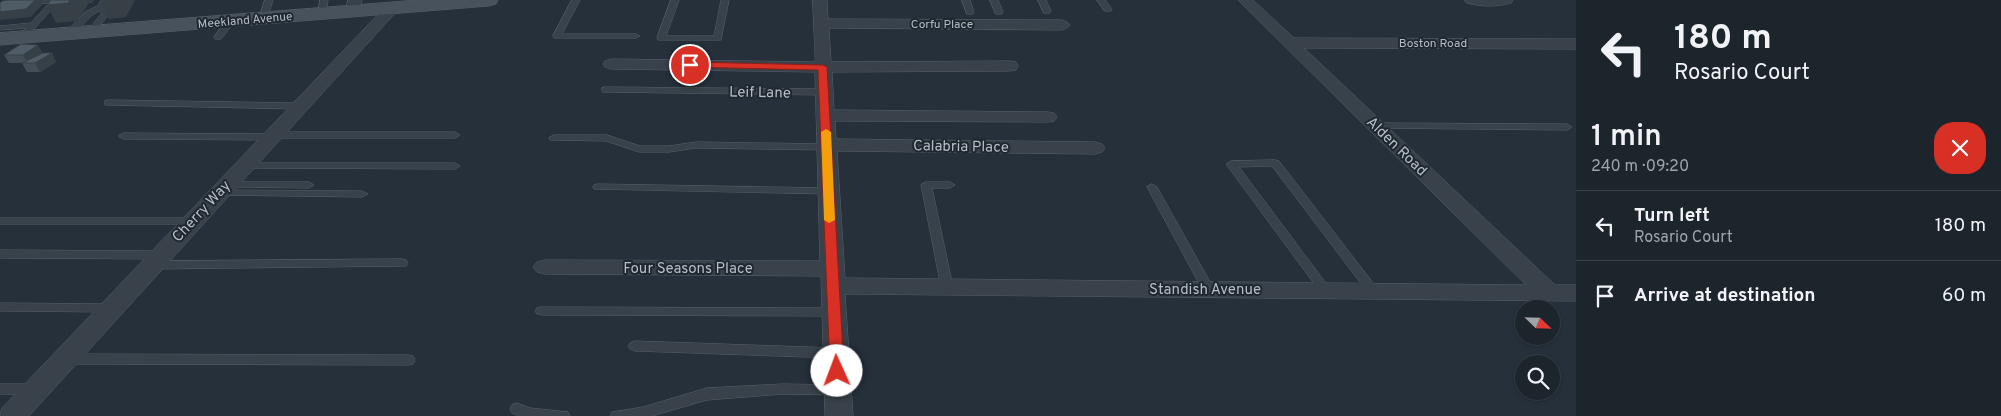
<!DOCTYPE html>
<html lang="en">
<head>
<meta charset="utf-8">
<style>
  :root { --surface:#1c242c; --page:#252c34; --text:#f1f3f6; --muted:#a0a4a9; --line:#3a4148 }
  body { margin:0; font-family:Overpass,sans-serif; background:var(--page); color:var(--text); height:100vh; display:flex; flex-direction:column; font-size:19px; white-space:nowrap }
  * { box-sizing:border-box; margin:0 }
  p { font-size:16px; color:var(--muted) }
  .icon { flex:none; width:28px; height:28px; fill:none; stroke:currentColor; stroke-width:2; stroke-linecap:round; stroke-linejoin:round }
  .map { position:relative; flex:1; overflow:hidden }
  .details { display:flex; flex-direction:column; background:var(--surface); width:425px }
  .details>* { flex:none }
  .top-card { background:#1c242c; color:var(--text); overflow:hidden }
  .needle { width:32px; rotate:113deg }
  .fabs { position:absolute; left:1515px; top:300px; display:grid; gap:10px }
  .fabs a { display:grid; place-items:center; width:45px; height:45px; border-radius:50%; background:var(--surface); box-shadow:0 1px 4px #0004,0 0 0 1px var(--line); font-size:25px }
  .pin { position:absolute; display:grid; place-items:center; width:42px; height:42px; color:#fff; margin:-21px; border:2px solid #fff; border-radius:50%; box-shadow:0 1px 5px #0007 }
  .me { position:absolute; width:55px; margin:-28px; rotate:358deg; stroke-linejoin:round; filter:drop-shadow(0 0 4px #0008) }
  .turn { display:flex; align-items:center; gap:18px; height:105px; padding:0 15px; font-size:22px }
  .turn .icon { width:65px; height:65px; stroke-width:2.5 }
  .turn b { display:block; font-size:35px; line-height:42px }
  .round { display:grid; place-items:center; flex:none; width:52px; height:52px; border-radius:20px; background:var(--page) }
  .headline { display:flex; align-items:center; justify-content:space-between; height:85px; padding:0 15px }
  h1 { font-size:30px; font-weight:600; line-height:38px }
  ul { padding:0; list-style:none }
  li { display:flex; align-items:center; gap:15px; height:70px; padding:0 15px; border-top:1px solid var(--line) }
  li div { flex:1 }
  li b { display:block; font-size:19px }
  li em { font-style:normal }
  main { display:flex; flex:1; min-height:0 }
  .map>svg:first-child { display:block }
  .lines { fill:none; stroke-linecap:round; stroke-linejoin:round }
  .lane-casing { stroke:#586068; stroke-width:1 }
  .street-casing { stroke:#586068; stroke-width:1 }
  .secondary-casing { stroke:#586068; stroke-width:1 }
  .lane { fill:#39424a; fill-rule:evenodd }
  .street { fill:#39424a; fill-rule:evenodd }
  .secondary { fill:#48525d; fill-rule:evenodd }
  .wall { fill:#444e57 }
  .shaded-wall { fill:#374047 }
  .building { fill:#4f5b65; stroke:#374047 }
  .route { fill:#d93025; stroke:#8d1f18 }
  .slow { fill:#f59e0b }
  .labels { text-anchor:middle; stroke-width:4; stroke-linejoin:round; paint-order:stroke }
  .far-street-label { font-size:12px; fill:#b5bdc6; stroke:#1f272f }
  .street-label { font-size:15px; fill:#b5bdc6; stroke:#1f272f }
</style>
</head>
<body>
<main>
<div class="map">
<svg width="1576" height="416" viewBox="0 0 1576 416">
  <rect width="100%" height="100%" fill="#26303a"/>
  <g class="lines">
    <g class="lane-casing">
      <path id="lane" d="M33,0H60L24,40L17,38L26,28L0,30V26L31,23L49,3L0,8V4Z
        M102,0H110L104,8L110,13L93,34L86,32L102,13L99,11L91,16L72,36H66V32L85,12L97,6Z
        M265,0H273L267,19L263,21L259,19Z
        M320,0H328L326,14L322,16L318,14Z
        M572,0H580L562,34H636L640,36L636,38H554L553,36Z
        M671,0H679L666,36H714L721,0H729L721,40H658L657,38Z
        M962,0H970L974,12L973,14H967Z
        M990,0H998L1003,12L1002,14H996Z
        M1038,0H1046L1051,11L1050,13H1044Z
        M1097,0H1105L1112,9L1111,11H1105Z
        M228,19L235,21L221,39H215L214,37Z
        M605,87L824,89L829,92L824,95L602,92V88Z
        M108,100L299,103L304,106L299,109L105,105V101Z
        M1376,123L1567,124L1572,127L1567,130L1373,128L1371,126L1373,124Z
        M272,132H455L460,135L455,138H274L270,140L123,139L118,136L123,133L268,134Z
        M554,135H607L640,146H669L696,142L827,144L832,147L827,150L696,148L669,152H639L606,141L550,140L549,138Z
        M1275,160L1279,161L1377,288L1379,291L1377,294H1369L1272,166L1239,167L1331,290L1329,293H1321L1226,164L1231,161Z
        M243,163H455L460,166L455,169L239,168L238,166L239,164Z
        M226,182H309L314,185L309,188L222,187L221,185Z
        M926,182H950L955,185L950,188H932L953,287L951,290H943L941,287L921,185Z
        M598,184L828,188L833,191L828,194L594,189L593,187L594,185Z
        M1152,184L1157,187L1214,289L1212,292H1204L1202,289L1147,187Z
        M218,190L362,191L368,194L362,197L214,195L213,193L214,191Z
        M0,218H192L198,221L192,224H0Z
        M0,250L161,251L167,255L161,259L0,258Z
        M402,259L406,260L408,263L406,266L152,269L146,265L152,261Z
        M0,303L112,304L117,305L119,308L117,311L112,312L0,311Z
        M542,307L834,308L839,309L841,312L839,315L834,316L542,315L537,314L535,311L537,308Z
        M635,341L836,348L841,349L843,353L841,357L836,358L635,351L630,349L628,346L630,343Z
        M67,354L408,355L413,356L415,360L413,364L408,365L67,364L62,363L60,359L62,355Z
        M0,384H36L41,385L43,389L41,393L36,394H0Z
        M783,384L838,385L843,386L845,390L843,394L838,395L783,394L707,400L652,416H610L612,412L643,407L707,388Z
        M517,403L530,408L568,412L570,416H519L512,413L510,409L512,405Z"/>
    </g>
    <g class="street-casing">
      <path id="street" d="M348,0H362L358,14H348L346,11Z
        M813,0H827L828,19L1062,20L1067,22L1070,25L1067,28L1062,30L829,28L831,62L1010,61L1016,62L1018,66L1016,70L1010,71L832,72L834,110L1048,112L1054,113L1057,117L1054,121L1048,122L835,121L836,139L1095,142L1102,144L1105,148L1102,152L1095,154L837,151L845,278L1526,285L1238,0H1253L1294,38L1576,39V49L1304,48L1555,285H1576V301L845,294L853,416H825L821,276L545,274L537,272L533,267L537,262L545,260L820,261L815,72L611,69L605,67L603,64L605,61L611,59L815,62Z
        M1465,0H1513L1511,3C1496,7 1482,7 1467,3Z
        M392,4L397,5L399,8L397,11L29,416H0L2,408L387,5Z"/>
    </g>
    <g class="secondary-casing">
      <path id="secondary" d="M418,0H498L496,4L489,6L0,45V33Z"/>
    </g>
    <use href="#lane" class="lane"/>
    <use href="#street" class="street"/>
    <use href="#secondary" class="secondary"/>
  </g>
  <path class="wall" d="M52,53L56,62L40,72H27L22,63H9L4,55Z"/>
  <path class="shaded-wall" d="M35,0H40L42,5L31,17L0,20V12Z
    M70,0H94L92,3H89L77,21L56,23L47,5Z
    M113,0H135L126,17L109,19L101,1Z
    M38,45L43,54L28,63L23,55Z
    M52,53L56,62L40,72L35,63Z"/>
  <path class="building" d="M8,0H35L26,9L0,12V3L2,1Z
    M51,0H70L68,3L47,5Z
    M102,0H113L101,1Z
    M21,44L38,45L23,55H4Z
    M43,53H52L35,63H22Z"/>
  <path class="route" d="M690,62L823,65L827,67L844,371L842,375L837,377L832,375L830,371L818,70L687,67L685,65Z"/>
  <path class="slow" d="M826,129L831,132L835,220L829,223L824,220L821,132Z"/>
  <g class="labels">
    <g class="far-street-label">
      <text transform="translate(245 20) rotate(-5)" y="4">Meekland Avenue</text>
      <text x="942" y="28">Corfu Place</text>
      <text x="1433" y="47">Boston Road</text>
    </g>
    <g class="street-label">
      <text transform="translate(760 92) rotate(1)" y="5">Leif Lane</text>
      <text transform="translate(961 146) rotate(1)" y="5">Calabria Place</text>
      <text transform="translate(1397 146) rotate(44)" y="5">Alden Road</text>
      <text transform="translate(201 211) rotate(-47)" y="5">Cherry Way</text>
      <text x="688" y="273">Four Seasons Place</text>
      <text x="1205" y="294">Standish Avenue</text>
    </g>
  </g>
</svg>
<div class="fabs">
<a><svg class="needle" viewBox="-14 -14 28 28"><path d="M0-13l5 13h-10z" fill="#e53935"/><path d="M0 13l5-13h-10z" fill="#a0a4a9"/></svg></a>
<a><svg class="icon" aria-label="search" viewBox="0 0 24 24"><circle cx="10" cy="10" r="6"/><path d="M15 15l6 6"/></svg></a>
</div>
<div class="pin" style="left:690px;top:65px;background:#d93025"><svg class="icon" aria-label="arrive" viewBox="0 0 24 24"><path d="M6 21V4h12l-3 4 3 4H6"/></svg></div>
<svg class="me" style="left:837px;top:371px" viewBox="-20 -20 40 40"><circle r="19" fill="#fff"/><path d="M0-13L10 11 0 6-10 11z" fill="#d93025"/></svg>
</div>
<section class="details">
<div class="top-card">
<div class="turn"><svg class="icon" aria-label="left" viewBox="0 0 24 24"><path d="M17 20v-9H6M10 6l-5 5 5 5"/></svg><div><b>180 m</b>Rosario Court</div></div>
</div>
<div class="headline"><div><h1>1 min</h1><p>240 m · 09:20</p></div><a class="round" style="background:#d93025;color:#fff"><svg class="icon" aria-label="close" viewBox="0 0 24 24"><path d="M6 6l12 12M18 6L6 18"/></svg></a></div>
<ul>
<li><svg class="icon" aria-label="left" viewBox="0 0 24 24"><path d="M17 20v-9H6M10 6l-5 5 5 5"/></svg><div><b>Turn left</b><p>Rosario Court</p></div><em>180 m</em></li>
<li><svg class="icon" aria-label="arrive" viewBox="0 0 24 24"><path d="M6 21V4h12l-3 4 3 4H6"/></svg><div><b>Arrive at destination</b></div><em>60 m</em></li>
</ul>
</section>
</main>
</body>
</html>
